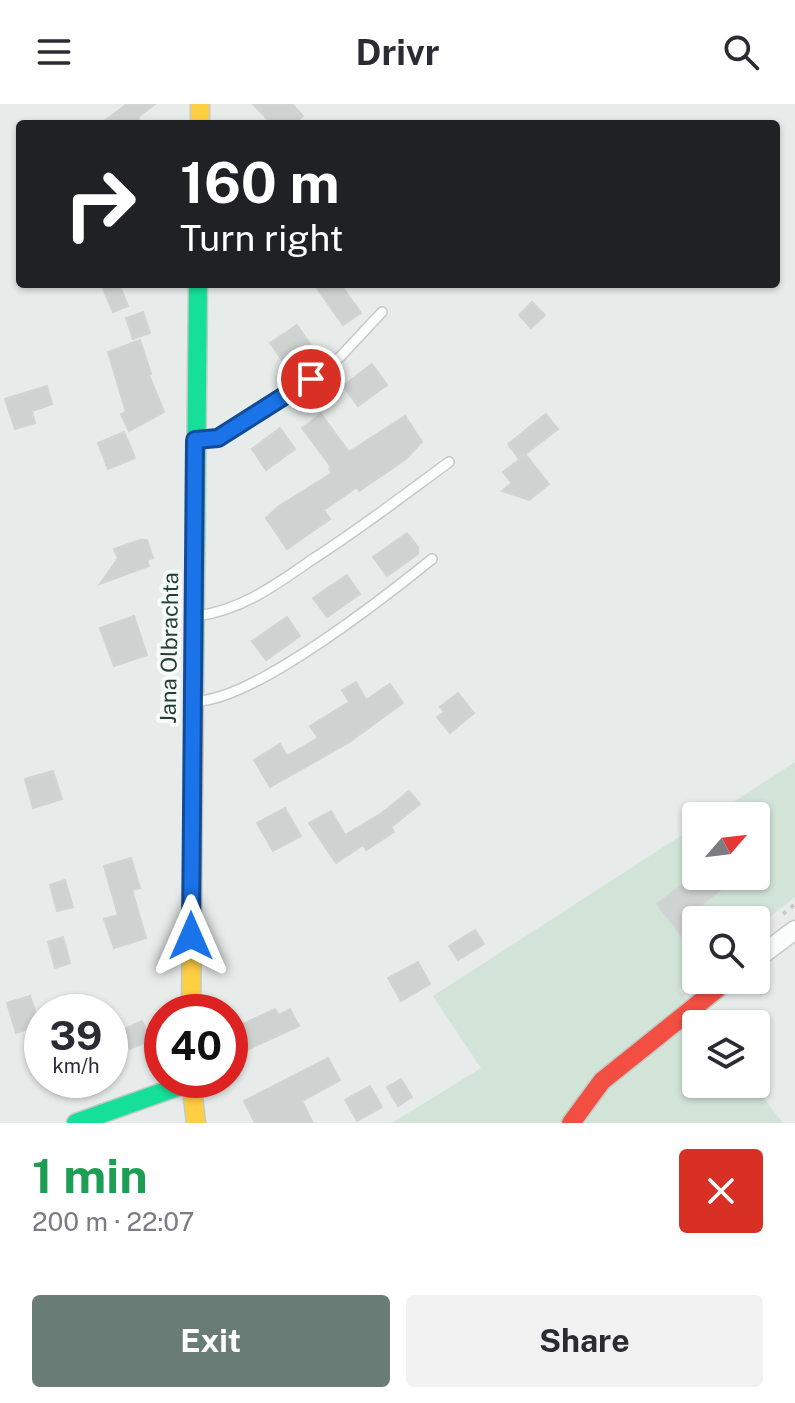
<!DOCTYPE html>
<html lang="en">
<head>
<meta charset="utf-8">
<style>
  :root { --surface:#fff; --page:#f2f2f3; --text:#2b2b33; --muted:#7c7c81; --accent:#697c76 }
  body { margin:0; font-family:"Public Sans",sans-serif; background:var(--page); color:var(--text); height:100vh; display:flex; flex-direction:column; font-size:30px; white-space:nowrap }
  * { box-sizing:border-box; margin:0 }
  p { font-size:26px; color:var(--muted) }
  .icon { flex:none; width:44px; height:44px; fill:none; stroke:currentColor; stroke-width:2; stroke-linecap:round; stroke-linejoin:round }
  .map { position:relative; height:1019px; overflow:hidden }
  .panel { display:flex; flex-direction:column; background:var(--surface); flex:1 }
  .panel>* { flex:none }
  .guide { position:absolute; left:16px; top:16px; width:764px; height:168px; border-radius:8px; box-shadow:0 2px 6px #0004; background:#202124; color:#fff; overflow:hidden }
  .needle { width:52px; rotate:62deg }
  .fabs { position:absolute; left:682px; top:698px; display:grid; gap:16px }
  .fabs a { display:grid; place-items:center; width:88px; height:88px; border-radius:8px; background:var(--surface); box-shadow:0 2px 6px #0004; font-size:40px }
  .speed { position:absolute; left:24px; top:890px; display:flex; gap:16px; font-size:40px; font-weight:700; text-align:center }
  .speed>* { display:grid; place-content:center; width:104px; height:104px; border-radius:50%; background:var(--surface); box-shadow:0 2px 6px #0004; line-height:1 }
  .speed small { font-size:20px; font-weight:400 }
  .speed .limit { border:12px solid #d22; background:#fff; color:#111 }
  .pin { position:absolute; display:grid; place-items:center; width:68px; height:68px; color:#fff; margin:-34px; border:4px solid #fff; border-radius:50%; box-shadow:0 2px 8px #0007 }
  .me { position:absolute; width:88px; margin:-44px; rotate:0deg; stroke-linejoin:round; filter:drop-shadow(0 0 6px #0008) }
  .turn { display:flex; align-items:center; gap:28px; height:168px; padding:0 32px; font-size:36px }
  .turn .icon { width:104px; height:104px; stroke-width:2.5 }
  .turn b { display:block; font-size:56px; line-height:68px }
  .round { display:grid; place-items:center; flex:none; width:84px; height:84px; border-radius:8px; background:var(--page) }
  .overview { display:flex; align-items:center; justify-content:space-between; height:136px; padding:0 32px }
  h1 { font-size:48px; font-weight:700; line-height:60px; color:#1e9e55 }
  .primary-button { display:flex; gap:16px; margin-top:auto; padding:16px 32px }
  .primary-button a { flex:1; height:92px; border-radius:8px; background:var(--accent); color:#fff; font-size:32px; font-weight:700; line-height:92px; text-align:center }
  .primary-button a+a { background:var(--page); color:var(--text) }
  header { display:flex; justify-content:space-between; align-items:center; height:104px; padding:0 32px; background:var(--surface); font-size:36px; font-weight:700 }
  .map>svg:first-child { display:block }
  .green { fill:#d2e4d7 }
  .building { fill:#ced3d1; stroke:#d0d5d3; stroke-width:2 }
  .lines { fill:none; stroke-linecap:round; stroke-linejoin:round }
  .lane-casing { stroke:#c4c9c7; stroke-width:12 }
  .street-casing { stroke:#c4c9c7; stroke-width:21 }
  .fast-casing { stroke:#c3c9c7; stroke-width:21 }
  .slow-casing { stroke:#c3c9c7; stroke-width:21 }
  .jam-casing { stroke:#c3c9c7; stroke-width:21 }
  .path { stroke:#c2cbc7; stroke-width:4; stroke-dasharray:4 6; stroke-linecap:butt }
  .lane { stroke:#fbfcfc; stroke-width:9 }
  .street { stroke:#fbfcfc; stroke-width:18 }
  .fast { stroke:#16e098; stroke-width:18 }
  .slow { stroke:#ffcf43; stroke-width:18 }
  .jam { stroke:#f24e42; stroke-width:18 }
  .route-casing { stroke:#114b97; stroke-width:20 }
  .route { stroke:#1a73e8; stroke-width:14 }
  .labels { text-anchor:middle; stroke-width:8; stroke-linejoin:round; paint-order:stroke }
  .street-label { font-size:22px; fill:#253f37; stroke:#f6faf8 }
</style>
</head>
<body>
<header><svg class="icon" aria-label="menu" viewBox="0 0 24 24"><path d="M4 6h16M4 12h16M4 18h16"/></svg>Drivr<svg class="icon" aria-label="search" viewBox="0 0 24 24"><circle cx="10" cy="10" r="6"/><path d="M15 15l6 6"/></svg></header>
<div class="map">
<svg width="795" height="1019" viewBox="0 0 795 1019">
  <rect width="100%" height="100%" fill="#e7ecea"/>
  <path class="green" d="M795,658V793L756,824V816H696V872L679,886L705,920H696V980H753L783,1019H392L481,964L433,892L696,722V772H756V712H712Z"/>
  <path class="building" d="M127,0H155L138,13L143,20H100Z
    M253,0H292L303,12L294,20H272Z
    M101,180H119L128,202L113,208Z
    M314,180H340L361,209L343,221Z
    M532,198L545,211L531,224L519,211Z
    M143,208L150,229L133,235L126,214Z
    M297,221L316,249L290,267L270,239Z
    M140,236L151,270L149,271L164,308L129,327L121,310L126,308L108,248Z
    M372,260L387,281L358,302L343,282Z
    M47,282L52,300L32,307L35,319L15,325L5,295Z
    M321,310L349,348L405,312L422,338L406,355L359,387L357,383L324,406L330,415L287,445L266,414L279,402L332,369L329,365L331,363L302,324Z
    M546,310L558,325L519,355L508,340Z
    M280,324L295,345L266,366L252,345Z
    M124,328L135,354L108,365L98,339Z
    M526,351L549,380L529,396L502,387L512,379L503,368Z
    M407,429L418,443V450L387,472L373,453Z
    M140,436H147L153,454L147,456L149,462L100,480L118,454L114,445Z
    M347,471L360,490L327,513L313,494Z
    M134,512L147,551L114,562L100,524Z
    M287,513L300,532L266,556L252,537Z
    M356,578L366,596L390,580L403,599L348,639L270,683L254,656L280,640L287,652L318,634L310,622L349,598L342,586Z
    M458,589L474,609L450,629L437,613L444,608L440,603Z
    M53,667L62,695L33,704L25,675Z
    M409,687L420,700L391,723L394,728L366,746L363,741L336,759L309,719L331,707L345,731L382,709Z
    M285,704L301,732L273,747L257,719Z
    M131,754L140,784L132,786L146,834L114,844L104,815L118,811L104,762Z
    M693,772H715L724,783L702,800L714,816H696V850L657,800Z
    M65,776L73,803L57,807L50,781Z
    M475,826L484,840L458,856L449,842Z
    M63,833L70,859L55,864L48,838Z
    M418,858L430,880L401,897L388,874Z
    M30,892L40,921L16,929L7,899Z
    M275,905L279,911L290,905L299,922L236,951L230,939V926Z
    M142,917L151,936L130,945L122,926Z
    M328,954L340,976L302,997L313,1019H255L244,997Z
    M401,975L412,993L398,1002L387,983Z
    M370,982L382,1003L357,1017L345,996Z"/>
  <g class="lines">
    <g class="lane-casing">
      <path id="lane" d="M197,336L218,334L311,275L340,253L382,208
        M197,512C242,506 277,480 313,455C360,425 404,391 449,358
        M198,597C255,595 385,493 432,455"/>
    </g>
    <g class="street-casing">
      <path id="street" d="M756,855L795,826"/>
    </g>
    <g class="fast-casing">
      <path id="fast" d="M194,587L198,180
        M76,1019L191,978"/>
    </g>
    <g class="slow-casing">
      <path id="slow" d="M200,0V20
        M191,908L194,587
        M191,976L196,1019"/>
    </g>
    <g class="jam-casing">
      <path id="jam" d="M571,1019L602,977L728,876"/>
    </g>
    <path class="path" d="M783,810L795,800
      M749,886L768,872"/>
    <use href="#lane" class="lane"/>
    <use href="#street" class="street"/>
    <use href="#fast" class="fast"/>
    <use href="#slow" class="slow"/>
    <use href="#jam" class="jam"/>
  </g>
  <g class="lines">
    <g class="route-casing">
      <path id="route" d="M191,832L195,336L218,334L311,275"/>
    </g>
    <use href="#route" class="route"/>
  </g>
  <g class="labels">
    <g class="street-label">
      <text transform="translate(169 544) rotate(-89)" y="8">Jana Olbrachta</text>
    </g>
  </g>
</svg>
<div class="fabs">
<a><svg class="needle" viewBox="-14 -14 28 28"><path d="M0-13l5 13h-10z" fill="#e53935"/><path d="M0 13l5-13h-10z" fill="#7c7c81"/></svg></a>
<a><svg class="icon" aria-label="search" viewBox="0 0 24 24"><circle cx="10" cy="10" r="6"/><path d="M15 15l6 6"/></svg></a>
<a><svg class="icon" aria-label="layers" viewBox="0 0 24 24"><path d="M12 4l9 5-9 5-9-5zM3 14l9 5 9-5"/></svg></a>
</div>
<div class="speed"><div>39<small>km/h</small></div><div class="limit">40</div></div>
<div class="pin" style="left:311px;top:275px;background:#d93025"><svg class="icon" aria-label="arrive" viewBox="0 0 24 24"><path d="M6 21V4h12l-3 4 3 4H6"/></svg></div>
<svg class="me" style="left:191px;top:832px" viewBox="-20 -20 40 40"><path d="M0-17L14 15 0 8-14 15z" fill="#1a73e8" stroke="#fff" stroke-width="4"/></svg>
<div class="guide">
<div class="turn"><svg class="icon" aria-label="right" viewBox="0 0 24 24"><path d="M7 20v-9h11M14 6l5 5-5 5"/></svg><div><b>160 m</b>Turn right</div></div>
</div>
</div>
<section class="panel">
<div class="overview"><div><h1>1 min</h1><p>200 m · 22:07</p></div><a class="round" style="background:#d93025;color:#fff"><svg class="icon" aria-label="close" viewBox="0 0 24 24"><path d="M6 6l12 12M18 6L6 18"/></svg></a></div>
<div class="primary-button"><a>Exit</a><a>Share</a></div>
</section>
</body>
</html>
